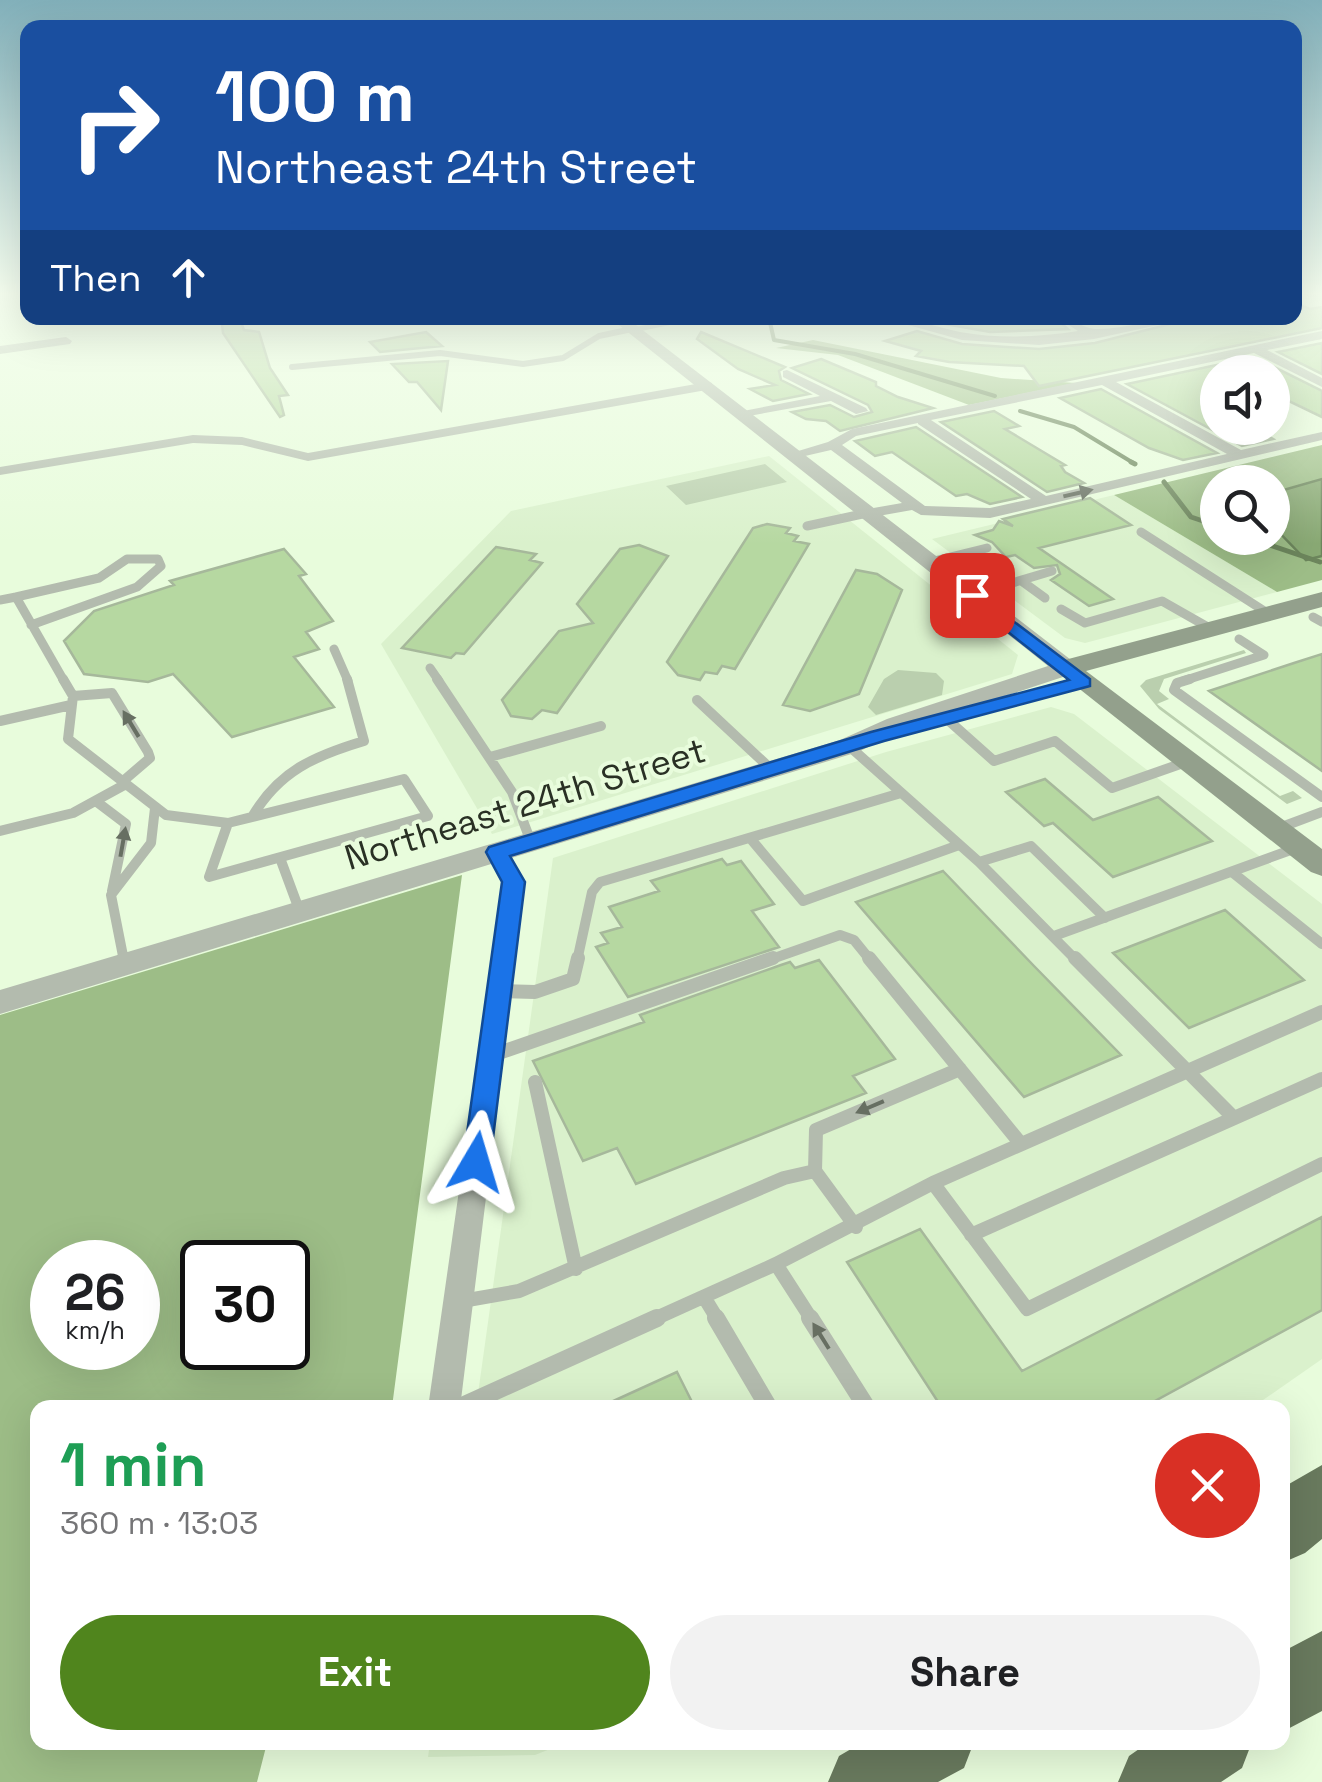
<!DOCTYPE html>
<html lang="en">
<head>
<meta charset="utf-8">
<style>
  :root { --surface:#fff; --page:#f2f2f2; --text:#202124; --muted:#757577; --accent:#50851d }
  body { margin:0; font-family:"Space Grotesk",sans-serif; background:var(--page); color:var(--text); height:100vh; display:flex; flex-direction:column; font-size:38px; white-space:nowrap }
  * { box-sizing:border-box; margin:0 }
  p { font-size:32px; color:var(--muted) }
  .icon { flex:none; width:55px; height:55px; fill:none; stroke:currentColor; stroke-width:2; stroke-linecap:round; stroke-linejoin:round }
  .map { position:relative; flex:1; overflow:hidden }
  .drawer { position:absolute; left:30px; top:1400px; width:1260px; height:350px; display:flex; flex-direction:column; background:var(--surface); border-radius:20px; box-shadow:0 10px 40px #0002 }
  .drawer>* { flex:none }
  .hud { position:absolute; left:20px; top:20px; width:1282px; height:305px; border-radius:20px; box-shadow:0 10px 40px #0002; background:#1a4fa0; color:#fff; overflow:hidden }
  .tools { position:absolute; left:1200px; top:355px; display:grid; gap:20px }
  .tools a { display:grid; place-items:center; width:90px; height:90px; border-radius:50%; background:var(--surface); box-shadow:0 10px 40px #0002; font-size:50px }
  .speed { position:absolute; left:30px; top:1240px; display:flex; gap:20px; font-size:50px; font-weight:700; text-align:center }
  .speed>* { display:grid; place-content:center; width:130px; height:130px; border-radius:50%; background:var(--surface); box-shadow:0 10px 40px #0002; line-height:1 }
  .speed small { font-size:25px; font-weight:400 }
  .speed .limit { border:5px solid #111; border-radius:15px; background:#fff; color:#111 }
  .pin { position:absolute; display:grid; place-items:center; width:85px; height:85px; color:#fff; margin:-42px; border-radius:20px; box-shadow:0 5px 15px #0006 }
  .me { position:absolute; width:110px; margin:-55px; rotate:7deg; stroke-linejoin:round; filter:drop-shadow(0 0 8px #0008) }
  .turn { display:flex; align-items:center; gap:35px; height:210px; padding:0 30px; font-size:45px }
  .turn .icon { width:130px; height:130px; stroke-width:2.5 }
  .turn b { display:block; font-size:70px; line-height:85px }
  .then { display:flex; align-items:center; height:95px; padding:0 30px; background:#0003; gap:20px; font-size:38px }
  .round { display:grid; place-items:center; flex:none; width:105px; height:105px; border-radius:52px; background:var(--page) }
  .overview { display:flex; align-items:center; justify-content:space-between; height:170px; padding:0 30px }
  h1 { font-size:60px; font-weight:600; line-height:75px; color:#1e9e55 }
  .cta { display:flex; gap:20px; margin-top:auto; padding:20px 30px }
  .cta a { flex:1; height:115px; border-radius:60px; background:var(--accent); color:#fff; font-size:40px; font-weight:600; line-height:115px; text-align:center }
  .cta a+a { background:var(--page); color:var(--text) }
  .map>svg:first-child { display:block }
  .built { fill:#daf1cc }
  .green { fill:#bacfae }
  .forest { fill:#9dbd87; fill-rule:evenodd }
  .water { fill:#89a974; stroke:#6c855c; stroke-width:2.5 }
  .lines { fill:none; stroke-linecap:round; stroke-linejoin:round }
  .stream-far1 { stroke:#6c855c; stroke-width:4 }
  .stream { stroke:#6c855c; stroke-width:5 }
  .building { fill:#b6d8a1; stroke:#a6b89b; stroke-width:2.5 }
  .service-far4 { stroke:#b3bbae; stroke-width:6 }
  .service-far3 { stroke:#b3bbae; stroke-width:9 }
  .service-far2 { stroke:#b3bbae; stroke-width:10 }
  .service-far1 { stroke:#b3bbae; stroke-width:14 }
  .service { stroke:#b3bbae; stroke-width:18 }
  .minor { fill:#b3bbae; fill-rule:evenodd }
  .tertiary { fill:#b3bbae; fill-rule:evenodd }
  .secondary { fill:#93a08c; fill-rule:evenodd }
  .motorway { fill:#697a5e; fill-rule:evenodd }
  .oneway { fill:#676f62 }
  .route { fill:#1a73e8; stroke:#114b97; stroke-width:2.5 }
  .labels { text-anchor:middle; stroke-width:8; stroke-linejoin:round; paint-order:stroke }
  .street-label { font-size:35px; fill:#293024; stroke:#e8fcdc }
</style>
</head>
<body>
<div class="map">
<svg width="1322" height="1782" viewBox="0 0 1322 1782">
  <rect width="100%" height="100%" fill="#e8fcdc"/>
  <path class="built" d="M769,456L1018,655L1012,674L492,834L381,644L511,511Z
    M1114,495L1277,592L1085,643L1065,638L932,539Z
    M1051,707L1074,714L1322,904V1359L1253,1407L476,1408L553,858L886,752Z
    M430,1743V1742L565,1743L535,1755L428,1757Z"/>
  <path class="green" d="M765,464L787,482L686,505L666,486Z
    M1244,650L1246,653L1164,679L1159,691L1169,699L1157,704L1280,796L1293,791L1302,798L1287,804L1159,709L1140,686L1146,680Z
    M898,670L936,673L944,681L942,695L876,715L868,707L884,679Z"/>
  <path class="forest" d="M813,340L1001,378L1076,383L969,405L838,355L776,348Z
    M1322,445V479L1273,493L1272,482H1218V538H1272L1273,526L1306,560L1322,556V580L1277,592L1114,495Z
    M462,875L392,1407L38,1408V1742L267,1743L257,1782H0V1015ZM52,1262H138V1348H52ZM202,1262H288V1348H202Z"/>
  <path class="water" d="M1322,479V556L1306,560L1273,526V493Z"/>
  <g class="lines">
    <path class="stream-far1" d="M769,318L774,340L855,354L995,396
      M1020,411L1074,427L1135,464"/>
    <path class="stream" d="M1131,462L1135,464
      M1164,482L1191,517L1218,526
      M1249,538L1320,562"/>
  </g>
  <path class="building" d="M1295,303L1310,309L1322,307V328L1039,386L1024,366L949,362L916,356L921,351L885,341L917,331L962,344L1039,349L1095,343L1194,318H1295Z
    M938,318H1055L1068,329L990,332L939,323Z
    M241,322L244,330L259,332L270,368L288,395L279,396L284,415L280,417L223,333L222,324Z
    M426,332L442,346L380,352L370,342Z
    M701,332L785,367L779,371L781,380L809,394L773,401L750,389L775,385L738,369L697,339Z
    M1322,343V374L1278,352Z
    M1254,357L1322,391V417L1272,393V372H1229L1218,367V428H1254L1273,439L1242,446L1127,384Z
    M821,359L876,382V386L898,397L933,408L840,431L826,421L806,419L792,412L830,405L854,417L872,412L868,405L792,368Z
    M448,361L441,410L417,382H409L392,364Z
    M1101,389L1217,453L1183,460L1149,448L1060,398Z
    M994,411L1019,426L1005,429L1065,465L1061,466L1065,472L1084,483L1047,492L941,422Z
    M916,427L1022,497L990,504L967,494L956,496L892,452L875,456L855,441Z
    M1090,498L1131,525L1039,548L1113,599L1089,606L1051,580L1060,574L1057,565L1034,568L1015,555L1006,557L992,542L975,535L993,530L999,521L1013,526L1003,519Z
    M767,524L790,528L786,533L798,536L794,541L809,544L735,669L722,666L717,674L705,672L700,680L678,675L667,662L753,528Z
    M639,545L668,556L557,713L542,710L532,719L511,716L502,700L559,631L593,623L577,604L620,549Z
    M496,547L536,554L530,560L542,563L464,654L456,653L451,658L402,648Z
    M284,549L306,574L299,576L333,621L306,632L319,649L294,657L334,707L232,737L173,674L148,682L84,674L64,641L94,611L174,585L170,581Z
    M856,570L877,574L902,590L859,694L810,711L783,705Z
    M1322,654V771L1209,691L1294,663Z
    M1045,779L1093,820L1158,797L1212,841L1113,877L1053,823L1044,826L1006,792Z
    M722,859L727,865L741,861L774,904L752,911L779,947L628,997L596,947L608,943L601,933L622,927L609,907L659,891L651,881Z
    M943,871L1034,966L1121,1055L1024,1097L856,902Z
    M1225,910L1304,980L1189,1028L1113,953Z
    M819,960L895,1059L853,1076L866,1093L636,1184L617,1148L583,1161L533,1061L644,1022L640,1015L781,965L790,962L795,968Z
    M1322,1217V1310L1142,1408H942L847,1262L920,1229L1022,1371Z
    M677,1372L695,1408H598Z"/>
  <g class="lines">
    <path class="service-far4" d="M292,367L440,353L523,364L563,358L599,336L632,329"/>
    <path class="service-far3" d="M807,526L867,513
      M1141,532L1269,614
      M930,562L987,548
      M1023,582L1045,598
      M972,595L1052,571
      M16,597L99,578L127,559H158L161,566L137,587L31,625
      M0,600L16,597L64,681
      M1061,609L1085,623L1162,601L1213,630
      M1313,617L1322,622
      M334,649L348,681
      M430,668L439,681
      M1183,681L1264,655L1239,639"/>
    <path class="service-far2" d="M63,679L73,696L68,739L166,815L228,823
      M437,679L512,792L531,842
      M1190,679L1177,683L1174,690L1322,797
      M73,696L112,693L148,752L150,758L122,782
      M697,700L771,769
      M948,720L994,761L1055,741L1112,788L1186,762
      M0,721L71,705
      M849,746L979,862L1077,961
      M490,757L601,726
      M404,779L428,816L209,877L228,823Z
      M97,802L126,824L112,891
      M252,817C279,771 314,756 364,741L347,679
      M1279,828L1322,812
      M0,831L73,813L126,784
      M750,838L803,901L959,845
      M280,858L300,912
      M979,862L1031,846L1105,918
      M1232,872L1322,944
      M1054,936L1299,847
      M124,961L111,895L151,843L155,808
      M577,961L592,892L600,882L901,793
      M766,961L840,935L854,940L871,961"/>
    <path class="service-far1" d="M124,958L125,965
      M869,958L1021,1144
      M1075,958L1234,1118
      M499,991L535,992L573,979L578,958
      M1322,1012L933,1183L1027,1309L1322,1164
      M493,1055L773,958
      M535,1082L576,1269
      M815,1171L816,1130L960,1069
      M971,1235L1322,1079
      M776,1264L812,1320
      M704,1297L718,1320
      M462,1301L519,1291L784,1178L815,1171L856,1227
      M652,1320L776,1264L933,1183"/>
    <path class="service" d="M716,1318L769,1408
      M810,1318L867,1408
      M458,1408L657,1318"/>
    <path class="minor" d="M1295,294H1322L1316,297Z
      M679,318H703L632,333L626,329Z
      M883,318C910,316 934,327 960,332C999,339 1040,337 1078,331L1058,318C1072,318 1082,328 1095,329C1126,330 1158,316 1190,318L1094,339L1039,345L962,340Z
      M1322,331V339L1267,350L1322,378V387L1254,353L1116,382L1241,450L1322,432V440L990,518L921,515L912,510L867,518L862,516V510L902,503L831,450L792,459L785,455L828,442L852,429ZM1102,385L1227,454L1046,496L931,420ZM918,423V424L1031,499L990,508L925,506L842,445L856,436Z
      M66,337L72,341L70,344L0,354V346Z
      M787,370L866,408L868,411L856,414L831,401L738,418V412L820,396L783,377V371Z
      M707,382L712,383V389L308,461L242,445L193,443L0,475V467L193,435L242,437L308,453Z
      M497,845L505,847L525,882L460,1408H428L503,882L486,852Z"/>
    <path class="tertiary" d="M610,318H627L1075,663L1078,668L1075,673L905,729L858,752L0,1014V990L840,740L887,719L1048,666Z"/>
    <path class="secondary" d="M1322,592V607L1086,671L1322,849V876L1311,872L1053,668L1057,662Z"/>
    <path class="motorway" d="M1322,1465V1539L1305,1553L1282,1563V1488Z
      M1322,1631V1711L1282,1732V1652Z
      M863,1742H974L964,1768L938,1782H828L839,1756Z
      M1149,1742H1252L1242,1768L1221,1782H1118L1129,1756Z"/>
  </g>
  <defs><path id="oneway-solid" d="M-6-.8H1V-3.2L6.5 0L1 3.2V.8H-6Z" transform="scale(2.5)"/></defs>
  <g class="oneway">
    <use href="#oneway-solid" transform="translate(1078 493) rotate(-13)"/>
    <use href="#oneway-solid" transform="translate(131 724) rotate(-121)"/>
    <use href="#oneway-solid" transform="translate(123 842) rotate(-80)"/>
    <use href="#oneway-solid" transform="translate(870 1107) rotate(157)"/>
    <use href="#oneway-solid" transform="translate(821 1336) rotate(-122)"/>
  </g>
  <linearGradient id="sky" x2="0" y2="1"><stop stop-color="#82b0ba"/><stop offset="0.54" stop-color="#f5feef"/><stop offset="1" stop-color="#f5feef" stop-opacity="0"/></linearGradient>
  <rect width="1322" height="544" fill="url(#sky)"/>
  <path class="route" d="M972,590L1090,679V686L884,741L510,856L525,882L490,1162L486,1170H467L463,1162L502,882L486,852L489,847L871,732L1069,680L966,599L964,595Z"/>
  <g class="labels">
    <g class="street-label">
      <text transform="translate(525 804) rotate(-17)" y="12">Northeast 24th Street</text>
    </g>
  </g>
</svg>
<div class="tools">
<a><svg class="icon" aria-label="sound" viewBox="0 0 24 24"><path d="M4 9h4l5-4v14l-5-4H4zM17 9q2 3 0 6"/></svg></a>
<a><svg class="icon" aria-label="search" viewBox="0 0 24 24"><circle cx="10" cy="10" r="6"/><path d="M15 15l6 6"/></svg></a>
</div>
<div class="speed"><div>26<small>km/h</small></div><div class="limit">30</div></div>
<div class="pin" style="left:972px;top:595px;background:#d93025"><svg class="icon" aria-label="arrive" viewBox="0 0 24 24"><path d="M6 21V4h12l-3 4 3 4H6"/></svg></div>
<svg class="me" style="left:476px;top:1162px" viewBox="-20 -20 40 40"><path d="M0-17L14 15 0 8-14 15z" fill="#1a73e8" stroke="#fff" stroke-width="4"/></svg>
<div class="hud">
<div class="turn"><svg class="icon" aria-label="right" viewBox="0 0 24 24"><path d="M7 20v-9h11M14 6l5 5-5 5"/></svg><div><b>100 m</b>Northeast 24th Street</div></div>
<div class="then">Then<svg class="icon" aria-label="ahead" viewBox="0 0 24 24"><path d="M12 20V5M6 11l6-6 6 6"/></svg></div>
</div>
<section class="drawer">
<div class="overview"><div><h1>1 min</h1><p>360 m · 13:03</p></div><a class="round" style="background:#d93025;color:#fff"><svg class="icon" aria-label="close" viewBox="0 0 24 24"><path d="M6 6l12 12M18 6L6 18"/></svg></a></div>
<div class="cta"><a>Exit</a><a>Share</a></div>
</section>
</div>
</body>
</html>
